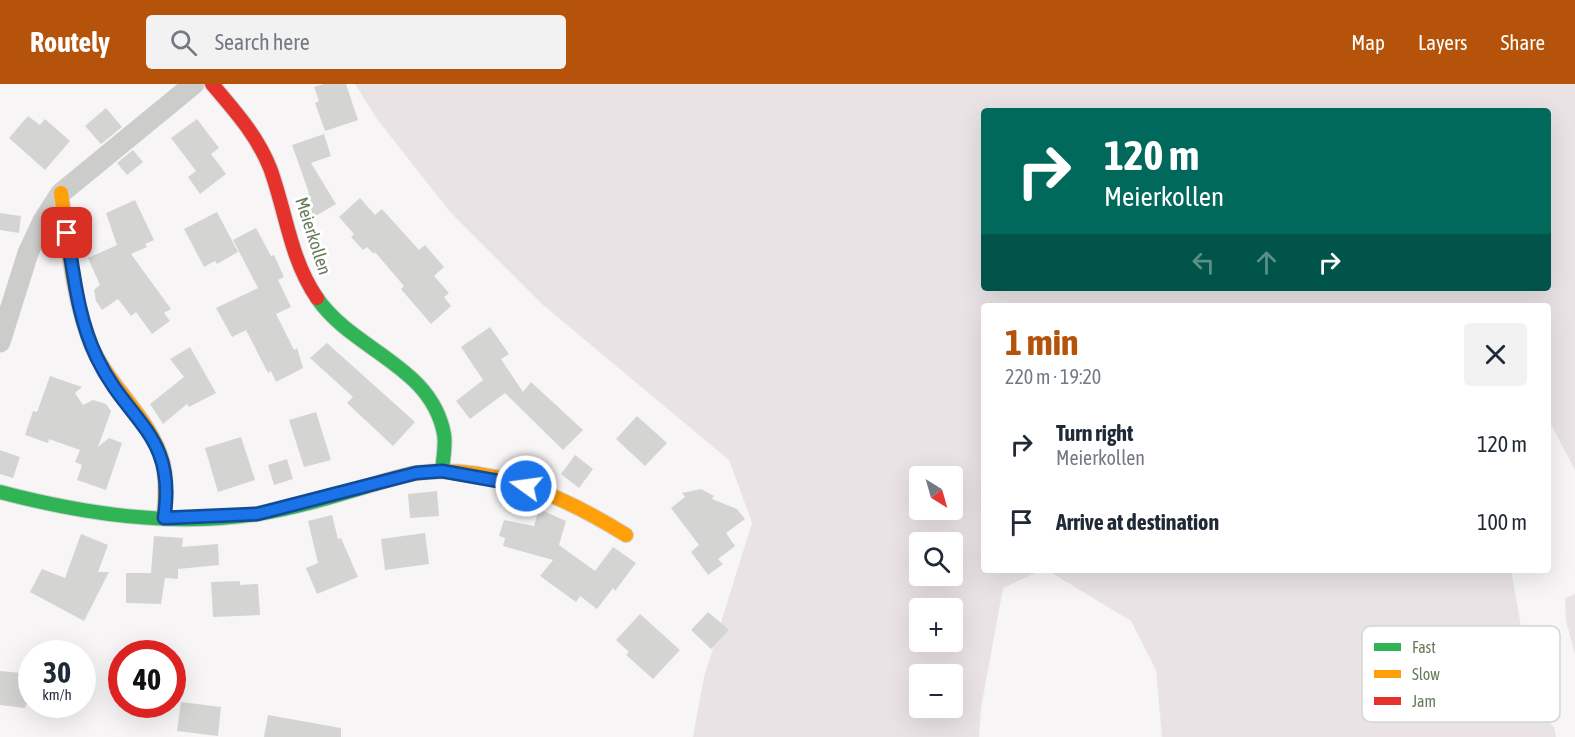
<!DOCTYPE html>
<html lang="en">
<head>
<meta charset="utf-8">
<style>
  :root { --surface:#fff; --page:#f2f2f3; --text:#1f2937; --muted:#747a83; --accent:#b45309 }
  body { margin:0; font-family:"Asap Condensed",sans-serif; background:var(--page); color:var(--text); height:100vh; display:flex; flex-direction:column; font-size:22px; white-space:nowrap }
  * { box-sizing:border-box; margin:0 }
  p { font-size:20px; color:var(--muted) }
  .icon { flex:none; width:33px; height:33px; fill:none; stroke:currentColor; stroke-width:2; stroke-linecap:round; stroke-linejoin:round }
  .map { position:relative; flex:1; overflow:hidden }
  .panel { position:absolute; left:981px; top:219px; width:570px; height:270px; display:flex; flex-direction:column; background:var(--surface); border-radius:6px; box-shadow:0 6px 24px #0002 }
  .panel>* { flex:none }
  .top-card { position:absolute; left:981px; top:24px; width:570px; height:183px; border-radius:6px; box-shadow:0 6px 24px #0002; background:#00695c; color:#fff; overflow:hidden }
  .needle { width:39px; rotate:143deg }
  .tools { position:absolute; left:909px; top:382px; display:grid; gap:12px }
  .tools a { display:grid; place-items:center; width:54px; height:54px; border-radius:6px; background:var(--surface); box-shadow:0 6px 24px #0002; font-size:30px }
  .speed { position:absolute; left:18px; top:556px; display:flex; gap:12px; font-size:30px; font-weight:700; text-align:center }
  .speed>* { display:grid; place-content:center; width:78px; height:78px; border-radius:50%; background:var(--surface); box-shadow:0 6px 24px #0002; line-height:1 }
  .speed small { font-size:15px; font-weight:400 }
  .speed .limit { border:9px solid #d22; background:#fff; color:#111 }
  .pin { position:absolute; display:grid; place-items:center; width:51px; height:51px; color:#fff; margin:-26px; border-radius:12px; box-shadow:0 3px 9px #0006 }
  .me { position:absolute; width:66px; margin:-33px; rotate:284deg; stroke-linejoin:round; filter:drop-shadow(0 0 4px #0008) }
  .turn { display:flex; align-items:center; gap:21px; height:126px; padding:0 24px; font-size:27px }
  .turn .icon { width:78px; height:78px; stroke-width:2.5 }
  .turn b { display:block; font-size:42px; line-height:51px }
  .lanes { display:flex; align-items:center; height:57px; padding:0 24px; background:#0003; justify-content:center; gap:30px; direction:ltr }
  .lanes .off { opacity:.35 }
  .round { display:grid; place-items:center; flex:none; width:63px; height:63px; border-radius:6px; background:var(--page) }
  .head { display:flex; align-items:center; justify-content:space-between; height:102px; padding:0 24px }
  h1 { font-size:36px; font-weight:700; line-height:45px; color:var(--accent) }
  ul { padding:0; list-style:none }
  li { display:flex; align-items:center; gap:18px; height:78px; padding:0 24px }
  li div { flex:1 }
  li b { display:block; font-size:22px }
  li em { font-style:normal }
  header { display:flex; align-items:center; gap:36px; box-sizing:border-box; height:84px; padding:0 30px; background:var(--accent); color:#fff }
  header strong { font-size:28px }
  nav { display:flex; gap:33px; margin-inline-start:auto; font-size:21px }
  .search { width:420px; height:54px; background:var(--page); display:flex; align-items:center; gap:15px; box-sizing:border-box; padding:0 21px; border-radius:6px; color:var(--muted); font-size:22px }
  .map>svg:first-child { display:block }
  .green { fill:#eae3e5; fill-rule:evenodd }
  .building { fill:#d4d5d3 }
  .lines { fill:none; stroke-linecap:round; stroke-linejoin:round }
  .fast-casing { stroke:#d2d3d1; stroke-width:16 }
  .slow-casing { stroke:#d2d3d1; stroke-width:16 }
  .jam-casing { stroke:#d2d3d1; stroke-width:16 }
  .street { stroke:#cccdcb; stroke-width:21 }
  .fast { stroke:#30b455; stroke-width:14 }
  .slow { stroke:#ff9f0a; stroke-width:14 }
  .jam { stroke:#e5322d; stroke-width:14 }
  .route-casing { stroke:#114b97; stroke-width:15 }
  .route { stroke:#1a73e8; stroke-width:10 }
  .labels { text-anchor:middle; stroke-width:6; stroke-linejoin:round; paint-order:stroke }
  .street-label { font-size:18px; fill:#677c5c; stroke:#fff }
  .key { fill:#fff; stroke:#d1d8ce; stroke-width:1.5 }
  .key-label { font-size:16px; fill:#677c5c }
</style>
</head>
<body>
<header>
<strong>Routely</strong>
<div class="search"><svg class="icon" aria-label="search" viewBox="0 0 24 24"><circle cx="10" cy="10" r="6"/><path d="M15 15l6 6"/></svg>Search here</div>
<nav><a>Map</a><a>Layers</a><a>Share</a></nav>
</header>
<div class="map">
<svg width="1575" height="653" viewBox="0 0 1575 653">
  <rect width="100%" height="100%" fill="#f7f5f6"/>
  <path class="green" d="M355,0H1575V386L1548,335V222H984V486H1042L1003,504L981,624L979,653H693L704,593L752,439L729,376L542,220L450,128L377,35ZM984,27H1548V204H984ZM920,393H952V426H920ZM920,459H952V492H920ZM920,525H952V558H920ZM920,591H952V624H920Z
    M1047,486H1511L1538,637L1545,635L1554,643L1556,653H1162L1156,586L1131,537Z
    M1575,510V570L1566,537L1565,514Z"/>
  <path class="building" d="M324,0H346L358,36L325,47L315,19L319,17L314,3Z
    M106,24L122,43L101,60L85,42Z
    M28,32L40,41L45,35L70,57L45,86L9,54Z
    M197,35L219,64L211,70L226,90L200,110L188,93L196,87L171,54Z
    M324,50L331,72L311,79L336,120L314,133L302,113L309,109L292,61Z
    M133,66L143,78L127,91L117,79Z
    M360,114L375,131L382,125L419,166L425,161L444,183L434,192L449,209L444,213L451,222L431,240L401,205L404,202L375,168L374,170L367,163L363,166L351,153L354,150L339,133Z
    M135,116L154,156L145,160L147,163L131,170L171,225L164,229L170,237L152,250L136,228L131,232L118,215L102,226L96,217L94,206L100,201L88,174L117,161L106,129Z
    M217,128L238,168L217,180L215,177L204,183L184,145Z
    M0,129L21,132L19,149L0,146Z
    M256,144L271,172L274,171L284,193L278,196L291,223L276,230L294,266L297,264L303,284L276,298L271,287L268,289L246,246L232,253L216,224L258,204L233,156Z
    M490,243L509,270L501,275L523,308L531,298L583,346L563,366L505,309L470,335L456,317L483,296L461,263Z
    M327,259L415,338L393,362L347,319L353,313L310,274Z
    M190,263L216,309L189,323L187,320L163,340L150,320L184,293L170,275Z
    M50,292L82,303L75,309L83,321L93,316L106,320L111,327L98,363L109,354L122,359L106,406L77,396L82,381L75,378L80,366L49,355L48,359L25,351L33,327L37,328Z
    M316,328L331,376L304,383L289,336Z
    M637,332L667,359L645,382L616,355Z
    M241,353L255,396L218,408L205,364Z
    M0,366L20,373L13,394L0,390Z
    M575,371L593,385L579,404L561,390Z
    M287,375L293,395L274,401L268,381Z
    M701,405L714,412L712,415L737,425L745,435L726,449L735,462L718,475L723,480L708,491L691,468L699,461L671,424L685,413L682,409Z
    M437,407L439,432L410,434L408,410Z
    M539,425L566,437L559,461L595,487L613,463L636,479L615,507L613,504L597,525L580,512L576,518L540,492L553,476L503,462L505,454L499,452L504,436L534,442Z
    M332,431L338,455L341,454L358,493L317,510L306,484L318,479L308,437Z
    M425,449L429,480L385,486L381,455Z
    M81,450L108,461L98,488H109L84,537L30,508L42,485L65,494Z
    M154,452L183,454L182,463L218,460L219,481L178,485V495L165,494L161,520L126,519V489H151Z
    M240,497V501L258,500L260,531L213,533L211,498Z
    M708,528L729,546L711,565L691,546Z
    M640,530L680,566L653,595L626,571L629,568L616,556Z
    M0,587L32,590V621L26,620L25,624L0,621Z
    M181,618L221,623L218,652L177,647Z
    M268,631L341,644V653H264Z"/>
  <g class="lines">
    <g class="fast-casing">
      <path id="fast" d="M317,214C353,267 431,281 444,350C446,361 443,375 442,387
        M0,408C84,430 170,443 257,430C295,424 331,413 368,402"/>
    </g>
    <g class="slow-casing">
      <path id="slow" d="M61,109C68,158 72,211 90,258C107,302 151,333 163,379C167,397 165,416 164,434
        M368,402C383,398 400,391 417,389C491,379 565,413 626,451"/>
    </g>
    <g class="jam-casing">
      <path id="jam" d="M212,0C234,26 257,51 270,84C286,127 290,175 317,214"/>
    </g>
    <path class="street" d="M0,258L28,169L43,137L61,109L194,0"/>
    <use href="#fast" class="fast"/>
    <use href="#slow" class="slow"/>
    <use href="#jam" class="jam"/>
  </g>
  <g class="lines">
    <g class="route-casing">
      <path id="route" d="M67,149C74,192 78,235 97,274C128,339 177,350 164,434L257,430L416,389L442,387L526,402"/>
    </g>
    <use href="#route" class="route"/>
  </g>
  <g class="labels">
    <g class="street-label">
      <text transform="translate(313 152) rotate(72)" y="6">Meierkollen</text>
    </g>
  </g>
  <rect x="1362" y="542" width="198" height="96" rx="9" class="key"/>
  <rect x="1374" y="559" width="27" height="8" fill="#30b455"/>
  <rect x="1374" y="586" width="27" height="8" fill="#ff9f0a"/>
  <rect x="1374" y="613" width="27" height="8" fill="#e5322d"/>
  <g class="key-label">
    <text x="1412" y="569">Fast</text>
    <text x="1412" y="596">Slow</text>
    <text x="1412" y="623">Jam</text>
  </g>
</svg>
<div class="tools">
<a><svg class="needle" viewBox="-14 -14 28 28"><path d="M0-13l5 13h-10z" fill="#e53935"/><path d="M0 13l5-13h-10z" fill="#747a83"/></svg></a>
<a><svg class="icon" aria-label="search" viewBox="0 0 24 24"><circle cx="10" cy="10" r="6"/><path d="M15 15l6 6"/></svg></a>
<a>+</a>
<a>−</a>
</div>
<div class="speed"><div>30<small>km/h</small></div><div class="limit">40</div></div>
<div class="pin" style="left:67px;top:149px;background:#d93025"><svg class="icon" aria-label="arrive" viewBox="0 0 24 24"><path d="M6 21V4h12l-3 4 3 4H6"/></svg></div>
<svg class="me" style="left:526px;top:402px" viewBox="-20 -20 40 40"><circle r="17" fill="#1a73e8" stroke="#fff" stroke-width="3"/><path d="M0-11L8 9 0 5-8 9z" fill="#fff"/></svg>
<div class="top-card">
<div class="turn"><svg class="icon" aria-label="right" viewBox="0 0 24 24"><path d="M7 20v-9h11M14 6l5 5-5 5"/></svg><div><b>120 m</b>Meierkollen</div></div>
<div class="lanes"><svg class="icon off" aria-label="left" viewBox="0 0 24 24"><path d="M17 20v-9H6M10 6l-5 5 5 5"/></svg><svg class="icon off" aria-label="ahead" viewBox="0 0 24 24"><path d="M12 20V5M6 11l6-6 6 6"/></svg><svg class="icon" aria-label="right" viewBox="0 0 24 24"><path d="M7 20v-9h11M14 6l5 5-5 5"/></svg></div>
</div>
<section class="panel">
<div class="head"><div><h1>1 min</h1><p>220 m · 19:20</p></div><a class="round"><svg class="icon" aria-label="close" viewBox="0 0 24 24"><path d="M6 6l12 12M18 6L6 18"/></svg></a></div>
<ul>
<li><svg class="icon" aria-label="right" viewBox="0 0 24 24"><path d="M7 20v-9h11M14 6l5 5-5 5"/></svg><div><b>Turn right</b><p>Meierkollen</p></div><em>120 m</em></li>
<li><svg class="icon" aria-label="arrive" viewBox="0 0 24 24"><path d="M6 21V4h12l-3 4 3 4H6"/></svg><div><b>Arrive at destination</b></div><em>100 m</em></li>
</ul>
</section>
</div>
</body>
</html>
